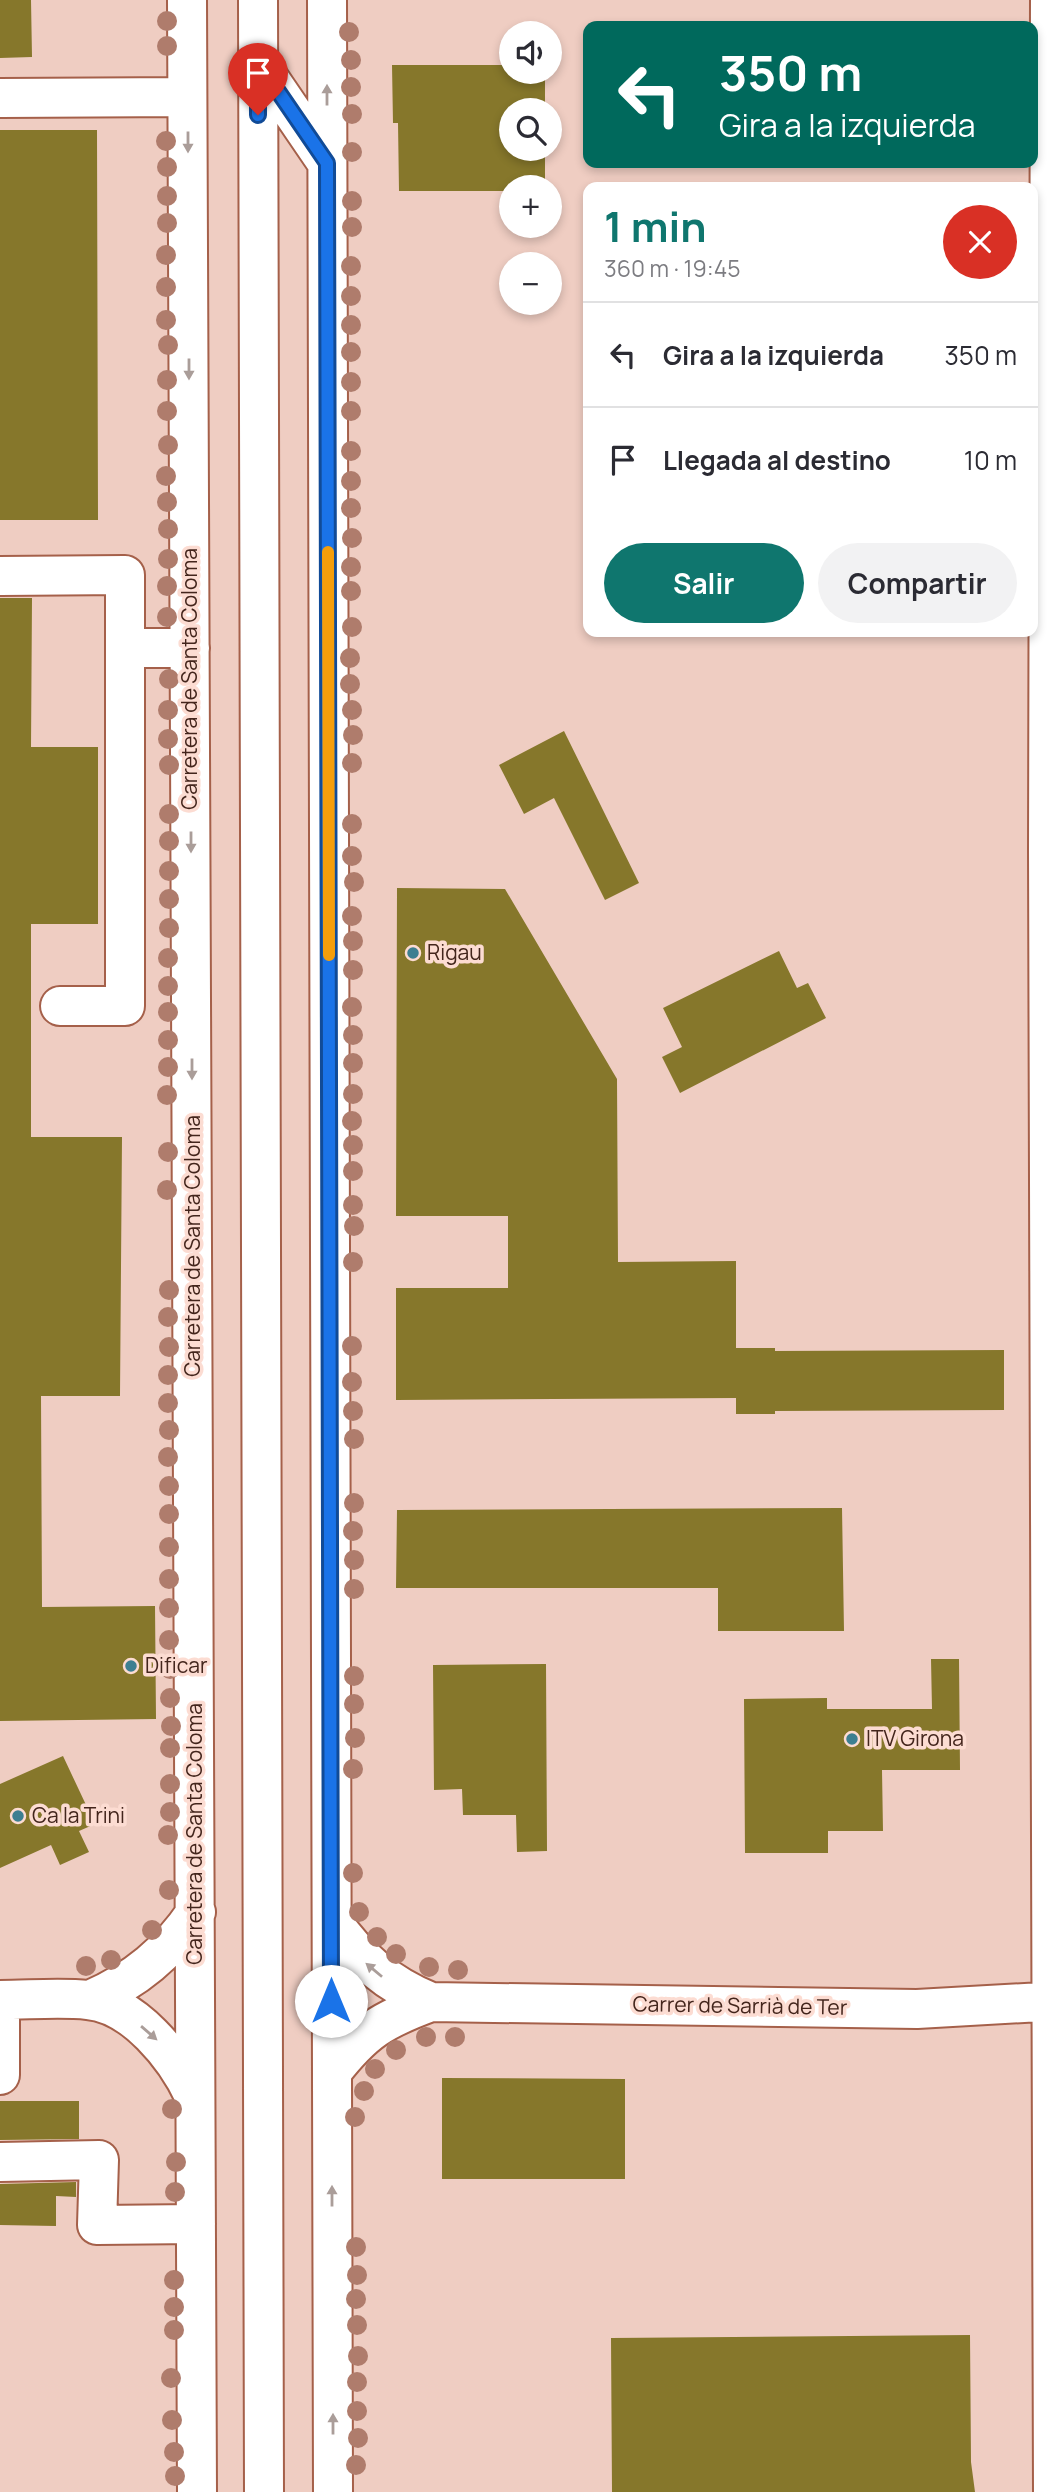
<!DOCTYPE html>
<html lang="es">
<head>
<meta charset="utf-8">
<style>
  :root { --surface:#fff; --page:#f2f2f3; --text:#2b2b33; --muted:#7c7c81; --line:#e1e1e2; --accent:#0f766e }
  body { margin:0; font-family:Manrope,sans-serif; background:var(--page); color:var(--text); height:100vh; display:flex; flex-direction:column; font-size:26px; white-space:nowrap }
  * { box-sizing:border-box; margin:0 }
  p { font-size:23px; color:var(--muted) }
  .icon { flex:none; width:38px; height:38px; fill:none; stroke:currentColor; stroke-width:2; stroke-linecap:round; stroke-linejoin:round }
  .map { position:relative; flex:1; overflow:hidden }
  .panel { position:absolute; left:583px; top:182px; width:455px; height:455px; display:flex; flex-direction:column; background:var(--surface); border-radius:14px; box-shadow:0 4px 10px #0003 }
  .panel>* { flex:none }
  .banner { position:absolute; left:583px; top:21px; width:455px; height:147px; border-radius:14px; box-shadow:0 4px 10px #0003; background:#00695c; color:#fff; overflow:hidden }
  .controls { position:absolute; left:499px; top:21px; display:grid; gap:14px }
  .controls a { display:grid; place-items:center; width:63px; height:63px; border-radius:50%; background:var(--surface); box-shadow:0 4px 10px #0003; font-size:35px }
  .pin { position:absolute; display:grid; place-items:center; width:60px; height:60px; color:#fff; margin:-72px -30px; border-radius:50% 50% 50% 0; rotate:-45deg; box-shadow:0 0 7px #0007 }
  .pin .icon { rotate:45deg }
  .me { position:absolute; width:77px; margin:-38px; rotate:0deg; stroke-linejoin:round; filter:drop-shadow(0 0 5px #0008) }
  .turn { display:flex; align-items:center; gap:24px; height:147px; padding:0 21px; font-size:32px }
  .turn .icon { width:91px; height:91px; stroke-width:2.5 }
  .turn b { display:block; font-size:49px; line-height:60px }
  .round { display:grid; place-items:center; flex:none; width:74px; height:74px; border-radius:37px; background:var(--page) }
  .headline { display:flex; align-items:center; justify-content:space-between; height:119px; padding:0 21px }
  h1 { font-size:42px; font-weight:700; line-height:52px; color:var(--accent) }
  .button { display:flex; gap:14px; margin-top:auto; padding:14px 21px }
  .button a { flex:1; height:80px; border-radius:42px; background:var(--accent); color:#fff; font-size:28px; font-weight:700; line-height:80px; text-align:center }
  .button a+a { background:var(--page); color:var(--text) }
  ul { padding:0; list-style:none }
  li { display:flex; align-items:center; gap:21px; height:105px; padding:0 21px; border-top:2px solid var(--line) }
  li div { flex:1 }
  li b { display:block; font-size:26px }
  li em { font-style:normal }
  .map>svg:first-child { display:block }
  .built { fill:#efcdc2; fill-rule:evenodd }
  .building { fill:#86772b }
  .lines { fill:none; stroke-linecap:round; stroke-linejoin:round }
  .minor-casing { stroke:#a5604a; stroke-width:42 }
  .minor { stroke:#fff; stroke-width:38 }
  .tree { fill:#af7c6c }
  .oneway { fill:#aa9d99 }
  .route-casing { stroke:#114b97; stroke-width:18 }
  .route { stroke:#1a73e8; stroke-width:12 }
  .slow { stroke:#f59e0b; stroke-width:12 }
  .poi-dot { fill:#3d7f91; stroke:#fcdcd2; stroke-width:2.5 }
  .labels { text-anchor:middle; stroke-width:7; stroke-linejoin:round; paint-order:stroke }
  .street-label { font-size:21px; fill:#43251c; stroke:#fcdcd2 }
  .poi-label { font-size:21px; fill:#43251c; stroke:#fcdcd2; text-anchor:start }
</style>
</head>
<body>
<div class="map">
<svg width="1059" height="2492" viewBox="0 0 1059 2492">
  <rect width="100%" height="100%" fill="#fcdcd2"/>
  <path class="built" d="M0,0H1059V2492H0ZM588,26H1032V163H588ZM511,33H550V72H511ZM511,110H550V149H511ZM511,187H550V226H511ZM588,187H1032V632H588ZM511,264H550V303H511Z"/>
  <path class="building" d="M0,0H31L32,57L0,58Z
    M392,65H511V72H545V110H511V149H545V187H511V191H399L398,123H393Z
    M0,130H97L98,520H0Z
    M0,598H32L31,747H98V924H31V1137H122L120,1396H41L42,1607L155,1606L156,1719L0,1721Z
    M564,731L639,883L605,900L554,798L524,814L499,765Z
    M397,888L505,889L617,1079L618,1262L736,1261V1348H775V1351L1004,1350V1410L775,1411V1414H736V1398L396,1400V1288H508V1216H396Z
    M779,951L797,988L808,983L826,1018L680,1093L662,1057L682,1047L663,1008Z
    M842,1508L844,1631H718V1588H396L397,1510Z
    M931,1659H959L960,1770H882L883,1831H828V1853H745L744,1699L827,1698V1709H932Z
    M546,1664L547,1851L517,1852L516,1815H463L462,1789L434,1790L433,1665Z
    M63,1756L95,1824L79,1831L89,1852L60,1865L51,1845L0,1868V1784Z
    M442,2078L625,2079V2179H442Z
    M0,2101H79V2139L0,2140Z
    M76,2182V2197L56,2196V2226L0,2225V2184Z
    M970,2335L971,2462L975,2492H612L611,2338Z"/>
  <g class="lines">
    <g class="minor-casing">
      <path id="minor" d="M187,0L197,2492
        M258,0L264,2492
        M327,0L333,2492
        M1050,0L1048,850L1053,2492
        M258,62L327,163
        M0,98L187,97
        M0,576L125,575V1006H60
        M125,648H190
        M332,1921C359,1959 387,1984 431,2002
        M0,2000C29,2000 59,1997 88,2000C134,2004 176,2057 194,2096
        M90,2000C136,1980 168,1953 196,1912
        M0,2014V2075
        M332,2072C364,2031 382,2020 431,2002L917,2009L1059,2001
        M0,2162L99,2160L97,2225L196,2224"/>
    </g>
    <use href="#minor" class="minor"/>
  </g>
  <g class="tree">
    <circle cx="167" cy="21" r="10"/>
    <circle cx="349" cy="32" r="10"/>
    <circle cx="167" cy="46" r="10"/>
    <circle cx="351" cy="60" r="10"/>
    <circle cx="351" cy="87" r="10"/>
    <circle cx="352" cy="114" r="10"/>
    <circle cx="166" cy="141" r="10"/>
    <circle cx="352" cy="152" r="10"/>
    <circle cx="167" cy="167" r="10"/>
    <circle cx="167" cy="196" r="10"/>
    <circle cx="352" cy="201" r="10"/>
    <circle cx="167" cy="223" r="10"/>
    <circle cx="352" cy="227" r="10"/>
    <circle cx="166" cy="255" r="10"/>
    <circle cx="351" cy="266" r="10"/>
    <circle cx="166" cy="287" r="10"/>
    <circle cx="351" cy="296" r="10"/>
    <circle cx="166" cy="320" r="10"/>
    <circle cx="351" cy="325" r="10"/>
    <circle cx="168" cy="345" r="10"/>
    <circle cx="351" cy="352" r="10"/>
    <circle cx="167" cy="380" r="10"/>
    <circle cx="351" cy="382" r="10"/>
    <circle cx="167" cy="411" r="10"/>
    <circle cx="351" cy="411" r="10"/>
    <circle cx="168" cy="445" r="10"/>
    <circle cx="351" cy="451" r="10"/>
    <circle cx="166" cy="476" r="10"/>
    <circle cx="351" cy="481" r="10"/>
    <circle cx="167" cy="502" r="10"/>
    <circle cx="351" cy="508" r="10"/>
    <circle cx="168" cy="529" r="10"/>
    <circle cx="352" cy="538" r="10"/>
    <circle cx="168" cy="559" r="10"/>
    <circle cx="351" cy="567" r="10"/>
    <circle cx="167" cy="586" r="10"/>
    <circle cx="351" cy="591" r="10"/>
    <circle cx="167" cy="617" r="10"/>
    <circle cx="352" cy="627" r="10"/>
    <circle cx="350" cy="658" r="10"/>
    <circle cx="169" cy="679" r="10"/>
    <circle cx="350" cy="684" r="10"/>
    <circle cx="168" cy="710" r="10"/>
    <circle cx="352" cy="710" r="10"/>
    <circle cx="353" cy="735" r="10"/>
    <circle cx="168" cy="739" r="10"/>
    <circle cx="352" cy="763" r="10"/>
    <circle cx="169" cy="765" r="10"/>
    <circle cx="169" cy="814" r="10"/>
    <circle cx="352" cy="824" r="10"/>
    <circle cx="169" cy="841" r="10"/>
    <circle cx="352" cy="856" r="10"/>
    <circle cx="169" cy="871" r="10"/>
    <circle cx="354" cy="882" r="10"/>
    <circle cx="169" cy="899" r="10"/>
    <circle cx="352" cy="916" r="10"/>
    <circle cx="169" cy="928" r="10"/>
    <circle cx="353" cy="941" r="10"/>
    <circle cx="168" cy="958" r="10"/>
    <circle cx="353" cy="970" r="10"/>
    <circle cx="168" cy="986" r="10"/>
    <circle cx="352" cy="1007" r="10"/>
    <circle cx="168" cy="1012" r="10"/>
    <circle cx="353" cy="1035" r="10"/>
    <circle cx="168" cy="1040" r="10"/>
    <circle cx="353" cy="1063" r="10"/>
    <circle cx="168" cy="1067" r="10"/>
    <circle cx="353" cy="1094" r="10"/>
    <circle cx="167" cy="1095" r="10"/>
    <circle cx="352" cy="1121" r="10"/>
    <circle cx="353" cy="1145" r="10"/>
    <circle cx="168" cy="1152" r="10"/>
    <circle cx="353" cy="1171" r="10"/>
    <circle cx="167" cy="1190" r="10"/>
    <circle cx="353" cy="1205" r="10"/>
    <circle cx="354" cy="1226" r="10"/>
    <circle cx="353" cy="1262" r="10"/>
    <circle cx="169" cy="1290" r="10"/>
    <circle cx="168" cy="1317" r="10"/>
    <circle cx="352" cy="1346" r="10"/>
    <circle cx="169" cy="1347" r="10"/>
    <circle cx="168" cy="1375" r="10"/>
    <circle cx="352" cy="1382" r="10"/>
    <circle cx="168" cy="1403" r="10"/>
    <circle cx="353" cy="1411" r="10"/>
    <circle cx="169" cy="1430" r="10"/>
    <circle cx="354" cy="1439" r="10"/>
    <circle cx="168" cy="1457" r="10"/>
    <circle cx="169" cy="1486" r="10"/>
    <circle cx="354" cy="1503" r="10"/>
    <circle cx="169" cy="1514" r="10"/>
    <circle cx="353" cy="1531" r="10"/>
    <circle cx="169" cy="1547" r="10"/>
    <circle cx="354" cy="1560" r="10"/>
    <circle cx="169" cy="1579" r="10"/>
    <circle cx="354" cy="1589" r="10"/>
    <circle cx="169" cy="1608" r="10"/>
    <circle cx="169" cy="1640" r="10"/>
    <circle cx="170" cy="1669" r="10"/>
    <circle cx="354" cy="1676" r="10"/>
    <circle cx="170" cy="1698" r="10"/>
    <circle cx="354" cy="1704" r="10"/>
    <circle cx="171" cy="1726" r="10"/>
    <circle cx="355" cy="1738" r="10"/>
    <circle cx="170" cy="1748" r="10"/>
    <circle cx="353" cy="1769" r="10"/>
    <circle cx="170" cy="1784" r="10"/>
    <circle cx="170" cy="1812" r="10"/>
    <circle cx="168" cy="1835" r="10"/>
    <circle cx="353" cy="1873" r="10"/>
    <circle cx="169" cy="1890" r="10"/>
    <circle cx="359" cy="1912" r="10"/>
    <circle cx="152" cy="1930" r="10"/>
    <circle cx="377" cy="1937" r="10"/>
    <circle cx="396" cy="1954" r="10"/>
    <circle cx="111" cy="1960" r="10"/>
    <circle cx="86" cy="1966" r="10"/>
    <circle cx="429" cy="1967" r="10"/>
    <circle cx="458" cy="1970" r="10"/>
    <circle cx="426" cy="2037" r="10"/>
    <circle cx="455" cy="2037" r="10"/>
    <circle cx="396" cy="2050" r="10"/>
    <circle cx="375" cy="2069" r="10"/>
    <circle cx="364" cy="2091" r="10"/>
    <circle cx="172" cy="2109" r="10"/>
    <circle cx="355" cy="2117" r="10"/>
    <circle cx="176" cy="2162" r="10"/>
    <circle cx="175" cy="2192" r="10"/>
    <circle cx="356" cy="2247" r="10"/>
    <circle cx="357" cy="2275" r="10"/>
    <circle cx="174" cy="2280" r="10"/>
    <circle cx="356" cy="2299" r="10"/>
    <circle cx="174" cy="2307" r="10"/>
    <circle cx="357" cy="2325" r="10"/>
    <circle cx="174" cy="2330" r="10"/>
    <circle cx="358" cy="2356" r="10"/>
    <circle cx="171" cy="2378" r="10"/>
    <circle cx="357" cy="2382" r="10"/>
    <circle cx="357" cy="2411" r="10"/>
    <circle cx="172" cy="2420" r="10"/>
    <circle cx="358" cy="2438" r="10"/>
    <circle cx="174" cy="2452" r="10"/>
    <circle cx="356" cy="2465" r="10"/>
    <circle cx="175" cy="2476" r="10"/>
  </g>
  <defs><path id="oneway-solid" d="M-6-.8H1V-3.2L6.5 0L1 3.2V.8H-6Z" transform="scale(1.75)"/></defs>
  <g class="oneway">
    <use href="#oneway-solid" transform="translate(327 95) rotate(-90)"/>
    <use href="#oneway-solid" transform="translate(188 142) rotate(90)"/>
    <use href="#oneway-solid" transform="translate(189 369) rotate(90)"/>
    <use href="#oneway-solid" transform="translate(191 842) rotate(90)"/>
    <use href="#oneway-solid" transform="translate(192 1069) rotate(90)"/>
    <use href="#oneway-solid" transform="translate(374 1970) rotate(-140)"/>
    <use href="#oneway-solid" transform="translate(149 2033) rotate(41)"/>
    <use href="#oneway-solid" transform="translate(332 2196) rotate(-90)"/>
    <use href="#oneway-solid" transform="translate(333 2424) rotate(-90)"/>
  </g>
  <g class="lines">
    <g class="route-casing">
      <path id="route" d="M258,115V62L327,163L331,2001"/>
    </g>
    <use href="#route" class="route"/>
    <path class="slow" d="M328,552L329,955"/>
  </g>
  <g class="poi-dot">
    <circle cx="413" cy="953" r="7"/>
    <circle cx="131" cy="1666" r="7"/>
    <circle cx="852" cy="1739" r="7"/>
    <circle cx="18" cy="1816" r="7"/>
  </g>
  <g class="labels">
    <g class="street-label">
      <text transform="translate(190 679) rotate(-90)" y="7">Carretera de Santa Coloma</text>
      <text transform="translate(193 1246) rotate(-90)" y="7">Carretera de Santa Coloma</text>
      <text transform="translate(195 1834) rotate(-90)" y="7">Carretera de Santa Coloma</text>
      <text transform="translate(740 2006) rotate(1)" y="7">Carrer de Sarrià de Ter</text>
    </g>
    <g class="poi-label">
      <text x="427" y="960">Rigau</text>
      <text x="145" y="1673">Dificar</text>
      <text x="866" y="1746">ITV Girona</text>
      <text x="32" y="1823">Ca la Trini</text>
    </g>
  </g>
</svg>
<div class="controls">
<a><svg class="icon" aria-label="sound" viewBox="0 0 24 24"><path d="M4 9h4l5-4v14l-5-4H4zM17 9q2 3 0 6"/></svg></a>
<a><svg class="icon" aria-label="search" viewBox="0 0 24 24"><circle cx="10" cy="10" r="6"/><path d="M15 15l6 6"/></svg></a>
<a>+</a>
<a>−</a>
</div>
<div class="pin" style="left:258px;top:115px;background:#d93025"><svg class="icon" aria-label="arrive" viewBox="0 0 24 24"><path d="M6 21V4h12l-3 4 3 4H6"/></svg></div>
<svg class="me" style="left:331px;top:2001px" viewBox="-20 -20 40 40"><circle r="19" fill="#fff"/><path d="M0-13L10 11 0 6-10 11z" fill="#1a73e8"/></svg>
<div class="banner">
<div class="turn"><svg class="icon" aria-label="left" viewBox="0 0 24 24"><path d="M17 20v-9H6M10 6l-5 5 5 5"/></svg><div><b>350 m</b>Gira a la izquierda</div></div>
</div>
<section class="panel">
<div class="headline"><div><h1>1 min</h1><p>360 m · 19:45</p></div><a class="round" style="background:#d93025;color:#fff"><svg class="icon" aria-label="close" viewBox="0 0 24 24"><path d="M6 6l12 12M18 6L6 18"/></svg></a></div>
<ul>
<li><svg class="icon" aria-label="left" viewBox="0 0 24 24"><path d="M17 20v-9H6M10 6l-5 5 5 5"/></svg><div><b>Gira a la izquierda</b></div><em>350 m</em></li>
<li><svg class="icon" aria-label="arrive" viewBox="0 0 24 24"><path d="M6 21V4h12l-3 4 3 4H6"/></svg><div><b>Llegada al destino</b></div><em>10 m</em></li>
</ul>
<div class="button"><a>Salir</a><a>Compartir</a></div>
</section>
</div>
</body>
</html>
